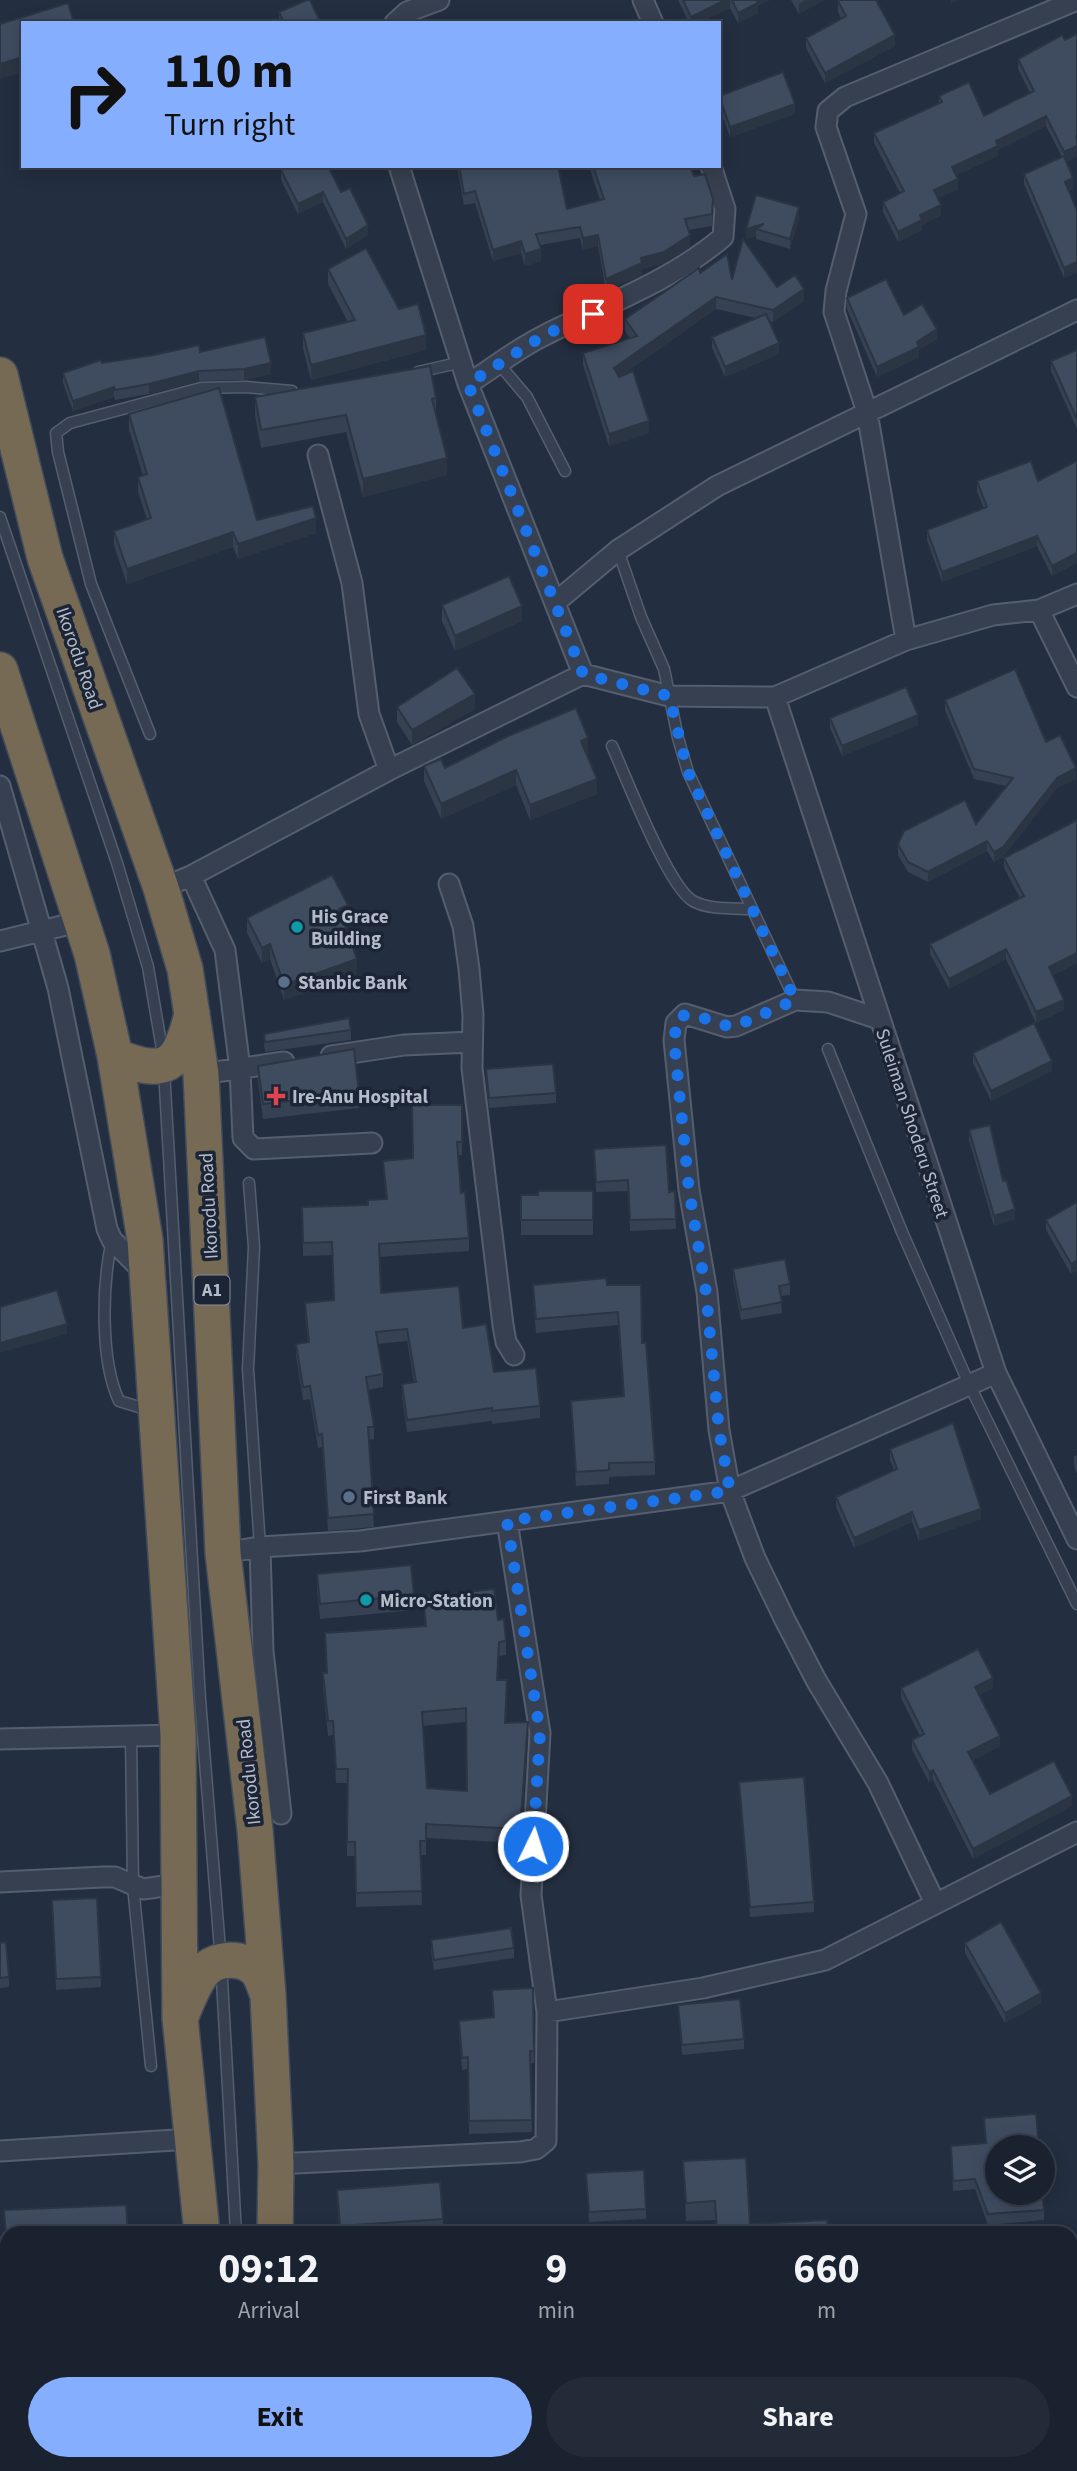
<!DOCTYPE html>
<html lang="en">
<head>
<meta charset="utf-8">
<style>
  :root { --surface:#1a2230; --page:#232a38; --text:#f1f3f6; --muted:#9fa4ab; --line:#383f4c; --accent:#85aefe }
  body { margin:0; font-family:"Source Sans 3",sans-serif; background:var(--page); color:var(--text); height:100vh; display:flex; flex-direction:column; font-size:26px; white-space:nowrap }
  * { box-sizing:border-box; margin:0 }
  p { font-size:23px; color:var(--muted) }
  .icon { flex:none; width:38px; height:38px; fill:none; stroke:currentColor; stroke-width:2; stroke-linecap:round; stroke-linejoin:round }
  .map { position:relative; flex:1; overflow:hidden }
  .drawer { position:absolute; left:0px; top:2226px; width:1078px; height:245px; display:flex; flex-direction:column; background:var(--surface); border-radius:21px 21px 0 0; box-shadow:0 4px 18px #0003,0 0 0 2px var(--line) }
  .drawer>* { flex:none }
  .banner { position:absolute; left:21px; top:21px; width:700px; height:147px; border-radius:0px; box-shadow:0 4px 18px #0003,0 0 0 2px var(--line); background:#85aefe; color:#111; overflow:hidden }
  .tools { position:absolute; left:985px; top:2135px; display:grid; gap:14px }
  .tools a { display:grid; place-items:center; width:70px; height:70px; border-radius:50%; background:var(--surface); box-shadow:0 4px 18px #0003,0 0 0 2px var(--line); font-size:35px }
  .pin { position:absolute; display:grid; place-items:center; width:60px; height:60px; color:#fff; margin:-30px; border-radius:14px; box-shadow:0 4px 10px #0006 }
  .me { position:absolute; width:77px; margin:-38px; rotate:4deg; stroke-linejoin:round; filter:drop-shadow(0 0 5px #0008) }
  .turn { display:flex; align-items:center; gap:24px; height:147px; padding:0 28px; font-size:32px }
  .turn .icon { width:91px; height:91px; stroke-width:2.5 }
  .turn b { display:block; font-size:49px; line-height:60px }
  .eta { display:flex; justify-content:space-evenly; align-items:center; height:119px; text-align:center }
  .eta b { font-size:42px; font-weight:700; line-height:49px }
  .cta { display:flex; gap:14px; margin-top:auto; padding:14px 28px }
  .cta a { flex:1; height:80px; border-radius:42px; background:var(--accent); color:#111; font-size:28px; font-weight:700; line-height:80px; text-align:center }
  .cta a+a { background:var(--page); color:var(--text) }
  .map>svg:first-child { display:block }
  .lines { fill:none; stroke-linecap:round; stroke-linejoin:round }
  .lane-casing { stroke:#555e6e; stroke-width:13 }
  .street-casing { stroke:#555e6e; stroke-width:23 }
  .highway-casing { stroke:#424b5b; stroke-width:38 }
  .lane { stroke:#374050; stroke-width:10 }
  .street { stroke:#374050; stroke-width:19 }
  .highway { stroke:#766a54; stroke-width:35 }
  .wall { fill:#364153; fill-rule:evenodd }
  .shaded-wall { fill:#2c3543 }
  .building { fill:#3f4c60; stroke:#2c3543; stroke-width:2; fill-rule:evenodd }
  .route { stroke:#1a73e8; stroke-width:12; stroke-dasharray:0 21.6 }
  .culture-dot { fill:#0f9aa8; stroke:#1c2535; stroke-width:2.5 }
  .service-dot { fill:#5c6f8a; stroke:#1c2535; stroke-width:2.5 }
  .health-dot { fill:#e0444e; stroke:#1c2535; stroke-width:2.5 }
  .labels { text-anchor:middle; stroke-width:7; stroke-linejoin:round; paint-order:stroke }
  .shield { fill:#1c2535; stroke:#868e9e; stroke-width:2 }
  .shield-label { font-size:18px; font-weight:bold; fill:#b4bbcb }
  .street-label { font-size:19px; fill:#b4bbcb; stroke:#1c2535 }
  .poi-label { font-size:19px; font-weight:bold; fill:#b4bbcb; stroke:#1c2535; text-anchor:start }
</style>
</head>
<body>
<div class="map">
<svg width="1077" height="2471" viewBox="0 0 1077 2471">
  <rect width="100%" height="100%" fill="#232e40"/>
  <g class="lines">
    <g class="lane-casing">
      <path id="lane" d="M499,364L527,397L565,471
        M418,372L462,362
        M0,517L117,863L148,967L163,1055
        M618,550L641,617L664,669L678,738L688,772L795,1000
        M150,734L91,584L58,452L56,433L70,423L201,388L246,387L292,391
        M612,746C626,777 668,887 693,901C709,910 734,908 752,909
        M828,1049L902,1232L969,1384L1077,1604
        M164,1070L200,1699L221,1962L236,2233
        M249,1183L254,1247L248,1369L260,1547
        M112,1240C102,1284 100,1360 119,1401L149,1410
        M131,1736L133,1886L151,2066
        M252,2464V2471"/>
    </g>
    <g class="street-casing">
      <path id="street" d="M643,0L653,23
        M395,23L407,12L439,0
        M399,166L468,384L583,674
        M468,384C493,368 518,348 545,335C606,304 670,282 723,237L725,209L711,166
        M318,455L352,583L369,714L389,770
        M557,601L618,550L717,486L1077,310
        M1039,610L1077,687
        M906,640L867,412L834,312L836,291L856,214L826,127L828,111L845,97L1077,0
        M775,697L996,1373L1077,1539
        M0,786L58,988L107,1229L112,1240L147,1275
        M191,876L225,950L240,1069L243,1138L254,1149L372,1143
        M449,884L463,926L469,969L473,1015L472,1068L503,1325L506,1342L514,1355
        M161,888L191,876L389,770L583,674L669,696L775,697L906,640L993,615L1039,610L1077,594
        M0,941L82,921
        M879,1019L828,1002L795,1000L736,1026L727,1027L685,1014L676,1023L674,1040L689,1190L707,1292L719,1430L730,1491L755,1558L785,1620L816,1680L878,1783L935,1903
        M331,1056L404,1045L472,1042
        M201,1074L284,1062
        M260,1547L263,1651L281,1814
        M223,1553L260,1547L360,1541L730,1491L996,1373
        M0,1739L178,1735
        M0,1882L103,1877H115L143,1889L178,1884
        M547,2012L703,1988L825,1960L1077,1832
        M0,2151L191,2139
        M276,2164L520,2152L536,2149L546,2141L547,2012L531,1895L540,1733L507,1521"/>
    </g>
    <g class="highway-casing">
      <path id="highway" d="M0,375L45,558L161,888L185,969L201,1074L223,1553L255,1830L268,1995L276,2164L275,2233
        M0,670L92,954L115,1056L145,1240L178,1735L180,2018L202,2233
        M115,1056C166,1077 179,1067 192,1014
        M181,2016C187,2002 193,1984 203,1972C216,1957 244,1956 257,1971C262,1977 265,1988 268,1995
        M225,2464L226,2471
        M276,2464V2471"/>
    </g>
    <use href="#lane" class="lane"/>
    <use href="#street" class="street"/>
    <use href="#highway" class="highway"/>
  </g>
  <path class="wall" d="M678,0H770L758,6V13L738,23L730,8L699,23H689Z
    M791,0H824L799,14Z
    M838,1L895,46L825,83L806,48V38L841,19L838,11Z
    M279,12L320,23H279Z
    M1018,59L1077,156L1066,162L1073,189L1069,191L1077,210V272L1064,278L1024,184V174L1062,157L1046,126L998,150V156L956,175L958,189L938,198L941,215L922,225V230L898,242L883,212V202L900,193L874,143V133L939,104V96L984,116L1030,93L1018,69Z
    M719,96L795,114L730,137L719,107Z
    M457,166H558L567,209L600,200L589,166H690L694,176L713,211L712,226L688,230L690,247L664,263L642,269V275L606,290L598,246L583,250L580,238L540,245L541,261L525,266L521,253L493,261L475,203L464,205Z
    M281,170L341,192L368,235L346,249L323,202L298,214L281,180Z
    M799,218L790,249L756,239V236L746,239V229Z
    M328,269L426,350L311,380L303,349V333L348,322L328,284Z
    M700,273L732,280L777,287L804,301L773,322L769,321L779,354L725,377L712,348V337L756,318L716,309L619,377L649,433L609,446L583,365V353L630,338L625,331V319Z
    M847,298L904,315L937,339L919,350V357L877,377L847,309Z
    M1077,350V429L1051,371V361Z
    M200,352L271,374L244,380L199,381L149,394L115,400L114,397L73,411L63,383V373L102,363Z
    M255,397L436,398V413L447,475L363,497L346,432L261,448L255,415Z
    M129,414L257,520L316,533L238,559L233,547L127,584L114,546V531L147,519L138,492V477L143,476L129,430Z
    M1077,461V563L1052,576L1037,546L942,582L927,540V530L984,509L977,491V481H1038Z
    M442,605L522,621L455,651L442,621Z
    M945,700L1046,742L1076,779L1057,788L1003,857L994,862L987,851L928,882L908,872L898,855V844L976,824L1006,786L974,779L945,710Z
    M397,707L475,709L412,745L397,722Z
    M830,718L918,725L842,756L830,728Z
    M588,753L586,754L597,794L530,820L516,785L441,819L424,781V766L445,768Z
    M1077,820V963L1053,975L1064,1010L1036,1023L1006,959L949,989L930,954V944L1020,898L1004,868V858Z
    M247,918L348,920L343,922L357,974L284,1000L270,959L262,963L247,933Z
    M351,1030V1040L265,1052L264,1045V1034Z
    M973,1053L1052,1071L991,1101L973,1063Z
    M258,1066L359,1093V1108L263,1119L258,1081Z
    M486,1069L556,1093V1103L489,1108L486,1079Z
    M462,1105V1155H458L461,1193L469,1238V1251L379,1257L381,1293L463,1328L494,1372L540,1406V1418L492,1424V1421L407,1432L402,1397V1384L414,1382L407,1341L378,1344L383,1374V1387L368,1390L374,1427V1439L369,1440L374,1527L328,1531L322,1447L318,1448L310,1399L303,1400L296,1356V1344L308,1342L305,1315V1303L334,1300L332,1255L303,1256L302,1207L368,1205L386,1199L383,1161L413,1158Z
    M969,1130L1003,1181L1015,1219L994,1226L969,1140Z
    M594,1149L669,1192L675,1191L676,1229L630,1231L628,1191L596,1192Z
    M593,1191V1235H521V1195Z
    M1077,1202L1071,1274L1046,1230V1220Z
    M733,1269L790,1284V1295L781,1296L782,1313L741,1320L733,1279Z
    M533,1285H607L642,1343L655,1462V1475L609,1477V1484L576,1486L571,1401L623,1396L618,1325L536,1333L533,1299Z
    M890,1449L981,1519L919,1541L912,1522L854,1548L836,1507V1497L894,1470L890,1460Z
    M1077,1455V1474L1074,1466V1456Z
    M317,1574L414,1595V1610L320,1619L317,1589Z
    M423,1597L498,1620L506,1641V1655L499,1656L498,1680L507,1694L506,1723L528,1736L520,1843L426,1838V1855H421L422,1905L356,1907L355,1856H347V1783H336L333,1735L328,1736L323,1687V1673H327L325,1633L425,1626ZM466,1722L467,1791L427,1788L422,1726Z
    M901,1688H993L979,1695L1000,1746L973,1760L990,1794L1072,1806L973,1859L933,1780L929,1782L912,1750V1740L920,1736L901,1698Z
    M739,1782L814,1902V1912L750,1917Z
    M52,1910L101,1977V1987L56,1990Z
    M431,1940L514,1948V1958L434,1970L431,1951Z
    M0,1943L9,1977V1987L0,1988Z
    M965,1943L1041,2003L1005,2023L965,1953Z
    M533,1988L534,2063H530L532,2132L469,2134L468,2069L462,2070L459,2033V2021L493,2017L492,1990Z
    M678,2005L744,2039V2049L682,2055Z
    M984,2118L1044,2210V2220L988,2225L975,2189L953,2191L951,2146L985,2143Z
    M683,2161L750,2224L828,2233H716L715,2220L686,2221Z
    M586,2173L646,2209V2219L589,2222Z
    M337,2190L443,2219V2233H339Z
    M4,2210L7,2233V2405H0V2254H6Z
    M93,2464H148V2470L93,2471Z
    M483,2464H596V2471H484Z
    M680,2464H842V2471H681Z"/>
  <path class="shaded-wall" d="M725,0H730V8L699,23H691V17Z
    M755,0H770L758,6V13L738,23V13Z
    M805,0H824L799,14V4Z
    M951,0H959L951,4Z
    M895,35V46L825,83V73Z
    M23,57V72L0,79V64Z
    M795,104V114L730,137V127Z
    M1046,116V126L998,150V156L952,177V167L996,141Z
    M1077,146V156L1064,162V152Z
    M1073,178V189L1065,193V182Z
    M958,179V189L934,200V190Z
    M323,192V202L298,214V204Z
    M941,205V215L922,225V230L898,242V232L920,215Z
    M799,207V218L790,249V239Z
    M764,224L756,229V236L746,239V229Z
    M368,225V235L346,249V239Z
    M598,235V246L583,250V238Z
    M690,235V247L664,263L642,269V275L606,290V279L641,258Z
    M521,241V253L493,261V250Z
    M541,249V261L525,266V254Z
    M1077,262V272L1064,278V268Z
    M804,289V301L773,322V310Z
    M716,297V309L614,380V368Z
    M937,329V339L919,350V357L877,377V367Z
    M426,335V350L311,380V365Z
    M779,343V354L725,377V367Z
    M271,363V374L244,380V369Z
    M199,371V381L149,394V384Z
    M114,387V397L73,411V401Z
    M649,421V433L609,446V434Z
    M447,458V475L363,497V479Z
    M316,518V533L238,559V544Z
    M233,532V547L127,584V569Z
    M1037,536V546L942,582V572Z
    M1077,553V563L1052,576V566Z
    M522,606V621L455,651V636Z
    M475,694V709L412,745V730Z
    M918,715V725L842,756V746Z
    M588,738V753L581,756V741Z
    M1076,768V779L1057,788L1003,857L994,862V852L1057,778Z
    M516,770V785L441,819V804Z
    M597,779V794L530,820V805Z
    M987,841V851L928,882V872Z
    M348,905V920L339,925V909Z
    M270,944V959L262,963V948Z
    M1006,949V959L949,989V979Z
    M1077,953V963L1049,977V967Z
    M357,959V974L284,1000V985Z
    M1064,1000V1010L1036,1023V1012Z
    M1052,1061V1071L991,1101V1091Z
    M1015,1209V1219L994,1226V1216Z
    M1077,1261V1271L1071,1274V1264Z
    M67,1324V1334L0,1353V1343Z
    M981,1509V1519L919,1541V1530Z
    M912,1512V1522L854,1548V1538Z
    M993,1678V1688L975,1697V1687Z
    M528,1722V1736L520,1843V1829Z
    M1000,1736V1746L968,1762V1752Z
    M933,1770V1780L929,1782V1772Z
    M1072,1796V1806L973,1859V1849Z
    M1041,1993V2003L1005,2023V2013Z"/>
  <path class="building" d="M307,0H310L320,21L316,23H284L279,12Z
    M683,0H725L691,17Z
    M732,0H756L758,3L738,13Z
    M839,0H876L895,35L825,73L806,38L846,16L838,1Z
    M68,3L74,23H23V57L0,64V24Z
    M1077,34V135L1076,136L1077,139V146L1064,152L1046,116L996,141L998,146L952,167L958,179L934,190L941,205L920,215L922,220L898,232L883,202L904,191L874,133L942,102L939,96L969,82L984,116L1034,91L1018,59L1062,35L1065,40Z
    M783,72L795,104L730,127L719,96Z
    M1064,156L1073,178L1065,182L1077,210V262L1064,268L1024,174Z
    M288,166H328L341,192L350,188L368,225L346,239L323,192L298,204L281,170Z
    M459,166H558L567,209L604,199L593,166H690L694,176L705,174L713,199L712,214L685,219L690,235L664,252L641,258L642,263L606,279L598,235L583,238L580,227L536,234L541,249L525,254L521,241L493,250L475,191L464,194Z
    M756,195L799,207L790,239L756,229L764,224L746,229Z
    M743,239L777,287L795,275L804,289L773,310L716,297L614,368L619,377L633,371L649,421L609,434L583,353L637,336L625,319L699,268L700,273L727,254L732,280Z
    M366,248L399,309L418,304L426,335L311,365L303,333L355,320L328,269Z
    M886,279L904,315L922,304L937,329L917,342L919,347L877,367L847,298Z
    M766,314L779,343L725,367L712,337Z
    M265,337L271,363L244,369L199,371L149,384L115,390L114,387L73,401L63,373L101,360L102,363L154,355L199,345L200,352Z
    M1077,350V419L1051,361Z
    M430,366L436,398L432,399L447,458L363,479L346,415L261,430L255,397Z
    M219,388L257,520L313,506L316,518L238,544L233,532L127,569L114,531L151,518L138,477L147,474L129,414Z
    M1031,461L1038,481L1077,461V553L1052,566L1037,536L942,572L927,530L987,507L977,481Z
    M509,576L522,606L455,636L442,605Z
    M457,668L475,694L412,730L397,707Z
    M1015,669L1046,742L1060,735L1076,768L1057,778L1003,847L994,852L987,841L928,872L908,862L898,844L904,831L965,800L976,824L1013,778L974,769L945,700Z
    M906,687L918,715L842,746L830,718Z
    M576,708L588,738L581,741L597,779L530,805L516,770L441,804L424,766L441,759L445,768L508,736Z
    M1077,820V953L1049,967L1064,1000L1036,1012L1006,949L949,979L930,944L1024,896L1004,858Z
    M332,875L348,905L339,909L357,959L284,985L270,944L262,948L247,918Z
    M349,1018L351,1030L265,1042L264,1034Z
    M1034,1023L1052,1061L991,1091L973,1053Z
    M354,1049L359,1093L263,1104L258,1066Z
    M553,1064L556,1093L489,1098L486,1069Z
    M412,1105H462V1142H457L461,1193L465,1192L469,1238L379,1244L381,1293L459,1286L463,1328L486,1324L494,1372L536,1368L540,1406L492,1411V1408L407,1420L402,1384L416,1382L407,1329L376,1332L383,1374L366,1377L374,1427H368L374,1514L328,1518L322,1434L318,1435L310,1386L303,1387L296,1344L309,1342L305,1303L334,1300L332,1242L303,1243L302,1207L368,1205V1200L387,1199L383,1161L413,1158Z
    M990,1125L1003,1181L1006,1180L1015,1209L994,1216L969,1130Z
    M666,1145L669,1192L675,1191L676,1219L630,1220L628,1180L596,1182L594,1149Z
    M538,1191H593V1220H521V1195H538Z
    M1077,1202V1261L1071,1264L1046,1220Z
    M785,1259L790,1284L779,1286L782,1302L741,1310L733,1269Z
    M606,1278L607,1285H641L642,1343H646L655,1462L609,1463V1470L576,1472L571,1401L624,1396L618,1312L536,1319L533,1285Z
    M57,1290L67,1324L0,1343V1307Z
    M953,1423L981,1509L919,1530L912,1512L854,1538L836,1497L897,1469L890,1449Z
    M411,1565L414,1595L320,1604L317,1574Z
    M494,1589L498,1620L504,1619L506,1641L499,1642L497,1680H507L505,1723L528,1722L520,1829L426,1824V1841H420L422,1891L356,1893L355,1842H347L348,1769H336L333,1721H328L323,1673H327L325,1633L426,1626L423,1597ZM466,1708L467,1791L427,1788L422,1712Z
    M978,1649L993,1678L975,1687L1000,1736L968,1752L990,1794L1054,1761L1072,1796L973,1849L933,1770L929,1772L912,1740L924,1734L901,1688Z
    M804,1777L814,1902L750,1907L739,1782Z
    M97,1898L101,1977L56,1979L52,1900Z
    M1001,1922L1041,1993L1005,2013L965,1943Z
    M511,1928L514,1948L434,1960L431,1940Z
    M6,1942L9,1977L0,1978V1943Z
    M533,1988L534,2051H530L532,2120L469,2121L468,2057L462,2058L459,2021L494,2017L492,1990Z
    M740,1999L744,2039L682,2045L678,2005Z
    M1036,2114L1039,2147H998V2193H1042L1044,2210L988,2214L975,2179L953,2181L951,2146L986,2143L984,2118Z
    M746,2158L750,2224L827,2220L828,2233H717L715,2201L686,2203L683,2161Z
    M644,2170L646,2209L589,2212L586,2173Z
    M440,2182L443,2219L340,2226L337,2190Z
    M126,2205L128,2233H7V2252L4,2210Z
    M0,2254H7V2394L0,2395Z
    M485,2464H596V2468L555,2471H485Z
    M693,2464H842V2471H806V2464L699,2470Z
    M956,2464H1060L1062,2471H957Z"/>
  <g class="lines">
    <path class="route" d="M533,1846L540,1733L507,1521L730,1491L719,1430L706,1292L689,1190L674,1040L678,1017C698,1009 716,1028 736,1026L795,1000L688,772L669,696L583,674L468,384L544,335L593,314"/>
  </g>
  <g class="culture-dot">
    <circle cx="297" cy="927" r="7"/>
    <circle cx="366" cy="1600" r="7"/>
  </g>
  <g class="service-dot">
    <circle cx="284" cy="982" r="7"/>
    <circle cx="349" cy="1497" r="7"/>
  </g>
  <path class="health-dot" d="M272.5 1085.5h7v7h7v7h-7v7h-7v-7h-7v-7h7z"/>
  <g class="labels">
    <rect class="shield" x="194.5" y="1275.5" width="35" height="29" rx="5"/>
    <g class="shield-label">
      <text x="212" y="1296">A1</text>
    </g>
    <g class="street-label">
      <text transform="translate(80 658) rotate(71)" y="7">Ikorodu Road</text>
      <text transform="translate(913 1123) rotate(72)" y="7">Suleiman Shoderu Street</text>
      <text transform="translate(208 1206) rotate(-93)" y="7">Ikorodu Road</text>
      <text transform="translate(248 1772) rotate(-96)" y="7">Ikorodu Road</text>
    </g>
    <g class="poi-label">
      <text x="311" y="923">His Grace<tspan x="311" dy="22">Building</tspan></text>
      <text x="298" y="989">Stanbic Bank</text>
      <text x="292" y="1103">Ire-Anu Hospital</text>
      <text x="363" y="1504">First Bank</text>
      <text x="380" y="1607">Micro-Station</text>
    </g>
  </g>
</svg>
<div class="tools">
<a><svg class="icon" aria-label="layers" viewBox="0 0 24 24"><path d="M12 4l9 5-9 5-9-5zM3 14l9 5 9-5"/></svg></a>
</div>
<div class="pin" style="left:593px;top:314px;background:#d93025"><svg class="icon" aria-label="arrive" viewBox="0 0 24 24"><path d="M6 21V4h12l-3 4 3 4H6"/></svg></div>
<svg class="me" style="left:533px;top:1846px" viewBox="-20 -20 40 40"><circle r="17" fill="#1a73e8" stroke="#fff" stroke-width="3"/><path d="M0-11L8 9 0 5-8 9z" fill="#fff"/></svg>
<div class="banner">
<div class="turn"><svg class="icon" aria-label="right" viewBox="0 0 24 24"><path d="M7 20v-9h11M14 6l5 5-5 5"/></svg><div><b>110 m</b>Turn right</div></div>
</div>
<section class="drawer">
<div class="eta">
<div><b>09:12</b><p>Arrival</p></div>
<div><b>9</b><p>min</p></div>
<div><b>660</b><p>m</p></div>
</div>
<div class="cta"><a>Exit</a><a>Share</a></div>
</section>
</div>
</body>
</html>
